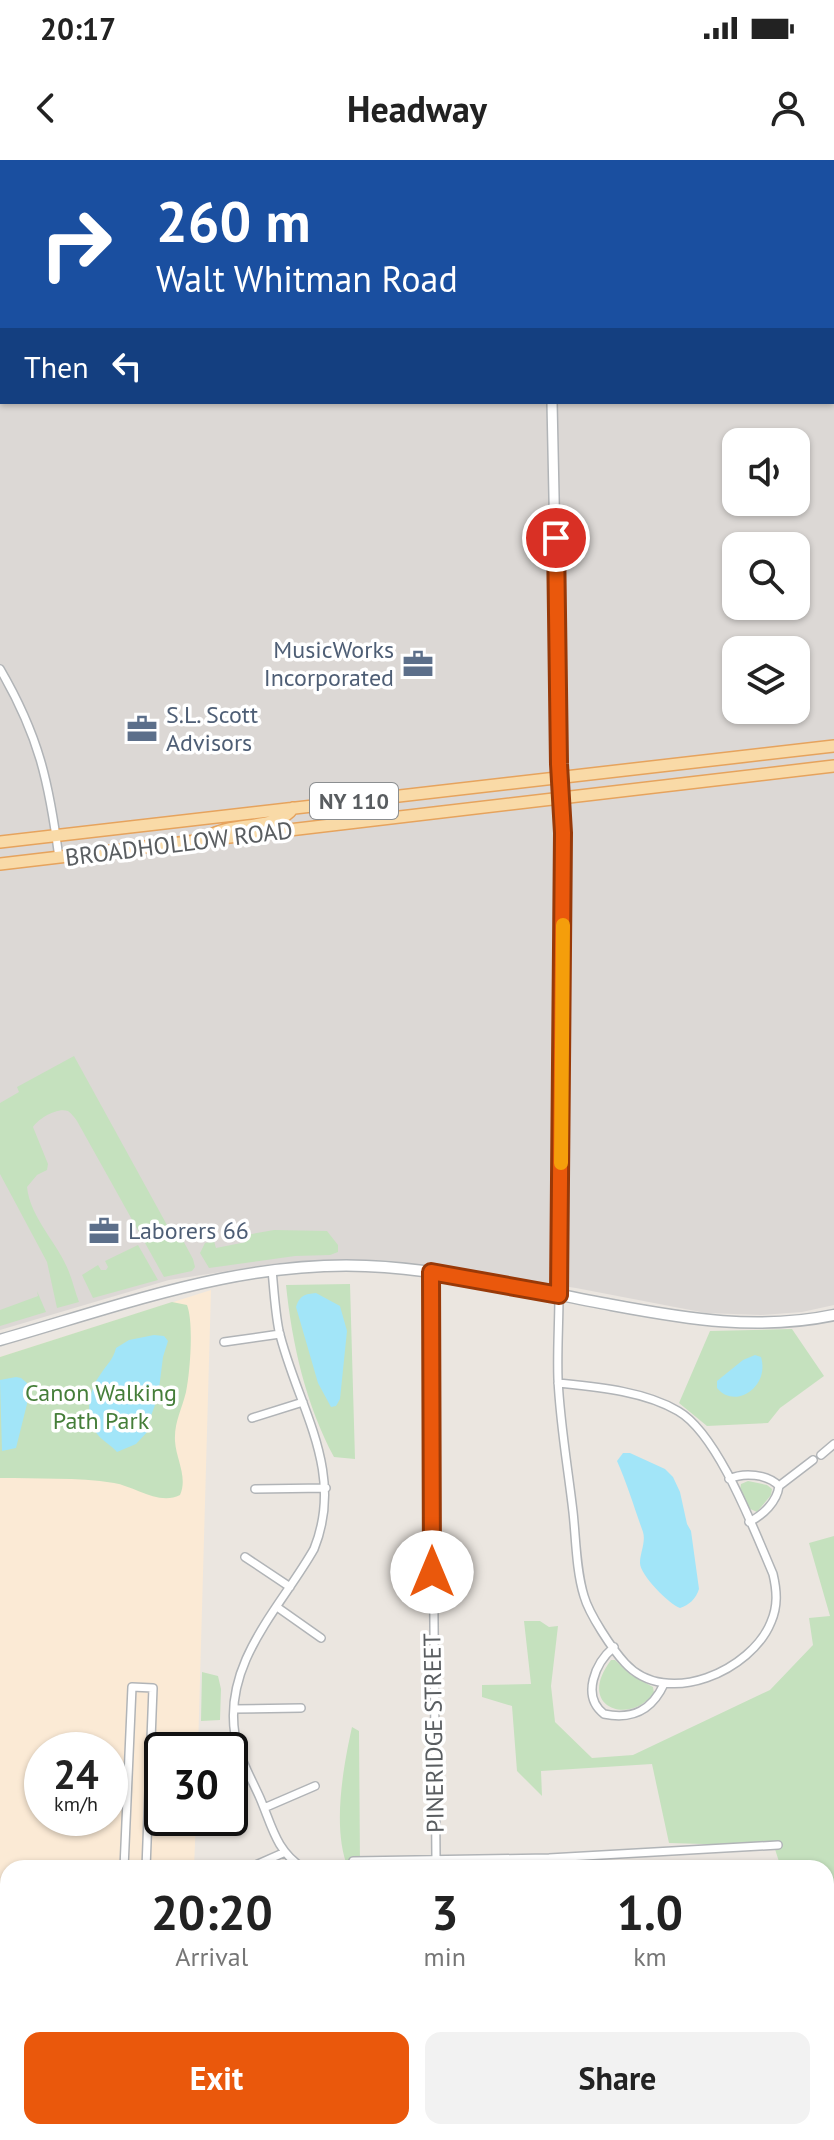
<!DOCTYPE html>
<html lang="en">
<head>
<meta charset="utf-8">
<style>
  :root { --surface:#fff; --page:#f2f2f2; --text:#222; --muted:#767676; --accent:#ea580c }
  body { margin:0; font-family:"PT Sans",sans-serif; background:var(--page); color:var(--text); height:100vh; display:flex; flex-direction:column; font-size:30px; white-space:nowrap }
  * { box-sizing:border-box; margin:0 }
  p { font-size:26px; color:var(--muted) }
  .icon { flex:none; width:44px; height:44px; fill:none; stroke:currentColor; stroke-width:2; stroke-linecap:round; stroke-linejoin:round }
  .map { position:relative; flex:1; overflow:hidden }
  .sheet { position:absolute; left:0px; top:1700px; width:834px; height:280px; display:flex; flex-direction:column; background:var(--surface); border-radius:24px 24px 0 0; box-shadow:0 2px 6px #0004 }
  .sheet>* { flex:none }
  .top-card { position:absolute; left:0px; top:0px; width:834px; height:244px; box-shadow:0 2px 6px #0004; background:#1a4fa0; color:#fff; overflow:hidden }
  .fabs { position:absolute; left:722px; top:268px; display:grid; gap:16px }
  .fabs a { display:grid; place-items:center; width:88px; height:88px; border-radius:16px; background:var(--surface); box-shadow:0 2px 6px #0004; font-size:40px }
  .speed { position:absolute; left:24px; top:1572px; display:flex; gap:16px; font-size:40px; font-weight:700; text-align:center }
  .speed>* { display:grid; place-content:center; width:104px; height:104px; border-radius:50%; background:var(--surface); box-shadow:0 2px 6px #0004; line-height:1 }
  .speed small { font-size:20px; font-weight:400 }
  .speed .limit { border:4px solid #111; border-radius:12px; background:#fff; color:#111 }
  .pin { position:absolute; display:grid; place-items:center; width:68px; height:68px; color:#fff; margin:-34px; border:4px solid #fff; border-radius:50%; box-shadow:0 2px 8px #0007 }
  .me { position:absolute; width:88px; margin:-44px; rotate:0deg; stroke-linejoin:round; filter:drop-shadow(0 0 6px #0008) }
  .turn { display:flex; align-items:center; gap:28px; height:168px; padding:0 24px; font-size:36px }
  .turn .icon { width:104px; height:104px; stroke-width:2.5 }
  .turn b { display:block; font-size:56px; line-height:68px }
  .then { display:flex; align-items:center; height:76px; padding:0 24px; background:#0003; gap:16px; font-size:30px }
  .eta { display:flex; justify-content:space-evenly; align-items:center; height:136px; text-align:center }
  .eta b { font-size:48px; font-weight:700; line-height:56px }
  .button { display:flex; gap:16px; margin-top:auto; padding:16px 24px }
  .button a { flex:1; height:92px; border-radius:16px; background:var(--accent); color:#fff; font-size:32px; font-weight:700; line-height:92px; text-align:center }
  .button a+a { background:var(--page); color:var(--text) }
  .status { display:flex; justify-content:space-between; align-items:center; height:56px; padding:0 40px; background:var(--surface); direction:ltr }
  .status svg { height:22px; fill:currentColor }
  header { display:flex; justify-content:space-between; align-items:center; height:104px; padding:0 24px; background:var(--surface); font-size:36px; font-weight:700 }
  .map>svg:first-child { display:block }
  .commercial { fill:#fbead5; fill-rule:evenodd }
  .industrial { fill:#dcd8d5; fill-rule:evenodd }
  .green { fill:#c5e1be }
  .water { fill:#a2e5f8 }
  .lines { fill:none; stroke-linecap:round; stroke-linejoin:round }
  .minor-casing { stroke:#b1b4b7; stroke-width:10 }
  .tertiary-casing { stroke:#b1b4b7; stroke-width:12 }
  .secondary-casing { stroke:#b0b4b7; stroke-width:13 }
  .primary-casing { stroke:#e6a35d; stroke-width:14 }
  .minor { stroke:#fff; stroke-width:7 }
  .tertiary { stroke:#fff; stroke-width:9 }
  .secondary { stroke:#fff; stroke-width:10 }
  .primary { stroke:#f9daa7; stroke-width:11 }
  .route-casing { stroke:#983908; stroke-width:20 }
  .route { stroke:#ea580c; stroke-width:14 }
  .slow { stroke:#f59e0b; stroke-width:14 }
  .labels { text-anchor:middle; stroke-width:7; stroke-linejoin:round; paint-order:stroke }
  .shield { fill:#fff; stroke:#8b8e90; stroke-width:2 }
  .shield-label { font-size:22px; font-weight:bold; fill:#595d60 }
  .service-label { font-size:24px; fill:#4e5e75; stroke:#fff; text-anchor:start }
  .street-label { font-size:24px; fill:#595d60; stroke:#fff }
  .park-label { font-size:24px; fill:#457e39; stroke:#fff }
</style>
</head>
<body>
<div class="status"><b>20:17</b><svg viewBox="0 0 49 12"><path d="M0 12V9h3v3zM5 12V6h3v6zM10 12V3h3v9zM15 12V0h3v12zM26 1h20v11H26zM47 4h2v5h-2z"/></svg></div>
<header><svg class="icon" aria-label="back" viewBox="0 0 24 24"><path d="M15 5l-7 7 7 7"/></svg>Headway<svg class="icon" aria-label="person" viewBox="0 0 24 24"><circle cx="12" cy="8" r="4"/><path d="M4 21q1-7 8-7t8 7"/></svg></header>
<div class="map">
<svg width="834" height="1980" viewBox="0 0 834 1980">
  <rect width="100%" height="100%" fill="#ebe6e0"/>
  <path class="commercial" d="M211,1130L198,1590H162V1658H196L194,1708H8V1972L70,1980H0V1197ZM42,1590H110V1658H42Z"/>
  <path class="industrial" d="M0,0H834V1145L802,1152L761,1155L706,1153L576,1128L385,1100L286,1102L169,1120L0,1170ZM2,2H832V242H2ZM736,282H796V342H736ZM736,386H796V446H736ZM736,490H796V550H736Z"/>
  <path class="green" d="M74,896L173,1076L179,1073L193,1099L195,1107L192,1111L164,1117L77,961C76,959 70,952 68,951C57,947 38,959 33,967L48,1004L47,1010L37,1015L27,1027C30,1058 58,1083 69,1112C73,1122 75,1132 79,1142L57,1148L47,1102L0,1014V943L19,932L17,927Z
    M274,1070L327,1071L338,1085V1092L330,1095L295,1096L209,1108L200,1093L205,1083L214,1081L216,1088L246,1082V1075Z
    M138,1085L158,1120L93,1138L82,1115L98,1105L101,1110H106L108,1107L105,1101Z
    M350,1124L355,1299L334,1297C306,1245 292,1184 286,1125Z
    M37,1131L46,1152L0,1166V1150L38,1136Z
    M172,1142L187,1145C194,1163 190,1213 186,1232C182,1249 174,1262 175,1281C176,1299 188,1317 180,1335C159,1346 134,1326 114,1323C77,1317 37,1319 0,1318V1197Z
    M792,1169L824,1216L780,1248L768,1263L707,1266L679,1243L710,1171Z
    M748,1321L767,1325L772,1329L771,1335L757,1352L748,1348L740,1330L741,1324Z
    M834,1376V1980H555L559,1972H826V1708H781L774,1686L669,1683L652,1604L541,1611L542,1636L517,1611L512,1546L482,1537V1525L531,1524L524,1461H540L549,1467L558,1466L551,1526L555,1562L592,1598L633,1595L770,1530L813,1485L809,1458L830,1456L809,1383Z
    M611,1500H615L631,1515L653,1527L654,1533C630,1566 575,1548 611,1500Z
    M202,1512L218,1516L221,1529L220,1560L201,1561Z
    M352,1567L359,1571L360,1708H348C332,1669 343,1608 352,1567Z
    M8,1965V1972H451L453,1980H6Z"/>
  <path class="water" d="M316,1133L340,1146L347,1171L340,1239L336,1246L331,1247L318,1223L296,1147C300,1135 305,1134 316,1133Z
    M154,1175L164,1176L168,1181L163,1197L158,1237L149,1261L150,1269L136,1284L117,1292C111,1285 103,1281 98,1275C84,1259 88,1231 100,1215C107,1204 113,1200 116,1188L129,1180Z
    M755,1195L761,1197C770,1227 735,1250 717,1228V1221L743,1200Z
    M16,1217L21,1218L27,1223V1244L16,1288L2,1291L0,1220Z
    M623,1293H630L665,1309L673,1317L680,1332L687,1364L691,1371L699,1429C696,1439 689,1445 680,1448C669,1444 640,1415 640,1403C640,1393 646,1382 643,1372C635,1350 627,1323 617,1301Z"/>
  <g class="lines">
    <g class="minor-casing">
      <path id="minor" d="M0,509C39,576 49,622 59,698
        M272,1110C274,1130 275,1151 279,1171C297,1246 346,1310 314,1389C281,1447 223,1502 235,1575C239,1597 251,1618 260,1638C272,1666 276,1691 303,1708
        M431,1112L436,1699
        M224,1182L280,1174
        M558,1223C597,1227 644,1231 678,1251C718,1274 754,1370 773,1414C777,1431 778,1446 771,1462C752,1510 667,1549 625,1503C612,1489 589,1454 584,1436C576,1410 576,1379 573,1352C568,1308 560,1264 558,1219C557,1191 559,1163 559,1135
        M252,1258L303,1242
        M821,1295L834,1284
        M729,1319C744,1312 767,1314 779,1326C777,1342 763,1355 749,1362
        M779,1326L813,1300
        M255,1329L326,1328
        M245,1397L290,1427
        M277,1447L321,1478
        M614,1487C595,1503 581,1536 604,1554C633,1560 652,1550 664,1524
        M234,1549L301,1548
        M264,1648L315,1626
        M353,1701L549,1698L778,1685
        M124,1708L132,1527L153,1528L146,1708
        M249,1708L283,1693"/>
    </g>
    <g class="tertiary-casing">
      <path id="tertiary" d="M546,0V2
        M552,242L560,617L563,653L559,1135"/>
    </g>
    <g class="secondary-casing">
      <path id="secondary" d="M0,1180C126,1144 251,1096 385,1107C461,1113 536,1131 612,1145C687,1159 758,1171 834,1155"/>
    </g>
    <g class="primary-casing">
      <path id="primary" d="M208,677C232,661 277,671 293,648
        M0,682L834,586
        M0,704L834,606"/>
    </g>
    <use href="#minor" class="minor"/>
    <use href="#tertiary" class="tertiary"/>
    <use href="#secondary" class="secondary"/>
    <use href="#primary" class="primary"/>
  </g>
  <g class="lines">
    <g class="route-casing">
      <path id="route" d="M432,1412L431,1112L559,1135L563,673L559,604L556,378"/>
    </g>
    <use href="#route" class="route"/>
    <path class="slow" d="M561,1003L563,765"/>
  </g>
  <defs>
    <g id="office-bare" transform="scale(2.4)"><path d="M-6-3h4V-5.5h4V-3h4V5H-6ZM-1-4.5V-3h2v-1.5ZM-6 0V1H6V0Z" fill="#5c6f8a" stroke="#fff" stroke-width="2.5" paint-order="stroke"/></g>
  </defs>
  <g fill-rule="evenodd">
    <use href="#office-bare" x="418" y="504"/>
    <use href="#office-bare" x="142" y="569"/>
    <use href="#office-bare" x="104" y="1071"/>
  </g>
  <g class="labels">
    <rect class="shield" x="310" y="623" width="88" height="36" rx="6"/>
    <g class="shield-label">
      <text x="354" y="649">NY 110</text>
    </g>
    <g class="service-label">
      <text x="394" y="498" text-anchor="end">MusicWorks<tspan x="394" dy="28">Incorporated</tspan></text>
      <text x="166" y="563">S.L. Scott<tspan x="166" dy="28">Advisors</tspan></text>
      <text x="128" y="1079">Laborers 66</text>
    </g>
    <g class="street-label">
      <text transform="translate(179 684) rotate(-7)" y="8">BROADHOLLOW ROAD</text>
      <text transform="translate(434 1573) rotate(-91)" y="8">PINERIDGE STREET</text>
    </g>
    <g class="park-label">
      <text x="101" y="1241">Canon Walking<tspan x="101" dy="28">Path Park</tspan></text>
    </g>
  </g>
</svg>
<div class="fabs">
<a><svg class="icon" aria-label="sound" viewBox="0 0 24 24"><path d="M4 9h4l5-4v14l-5-4H4zM17 9q2 3 0 6"/></svg></a>
<a><svg class="icon" aria-label="search" viewBox="0 0 24 24"><circle cx="10" cy="10" r="6"/><path d="M15 15l6 6"/></svg></a>
<a><svg class="icon" aria-label="layers" viewBox="0 0 24 24"><path d="M12 4l9 5-9 5-9-5zM3 14l9 5 9-5"/></svg></a>
</div>
<div class="speed"><div>24<small>km/h</small></div><div class="limit">30</div></div>
<div class="pin" style="left:556px;top:378px;background:#d93025"><svg class="icon" aria-label="arrive" viewBox="0 0 24 24"><path d="M6 21V4h12l-3 4 3 4H6"/></svg></div>
<svg class="me" style="left:432px;top:1412px" viewBox="-20 -20 40 40"><circle r="19" fill="#fff"/><path d="M0-13L10 11 0 6-10 11z" fill="#ea580c"/></svg>
<div class="top-card">
<div class="turn"><svg class="icon" aria-label="right" viewBox="0 0 24 24"><path d="M7 20v-9h11M14 6l5 5-5 5"/></svg><div><b>260 m</b>Walt Whitman Road</div></div>
<div class="then">Then<svg class="icon" aria-label="left" viewBox="0 0 24 24"><path d="M17 20v-9H6M10 6l-5 5 5 5"/></svg></div>
</div>
<section class="sheet">
<div class="eta">
<div><b>20:20</b><p>Arrival</p></div>
<div><b>3</b><p>min</p></div>
<div><b>1.0</b><p>km</p></div>
</div>
<div class="button"><a>Exit</a><a>Share</a></div>
</section>
</div>
</body>
</html>
